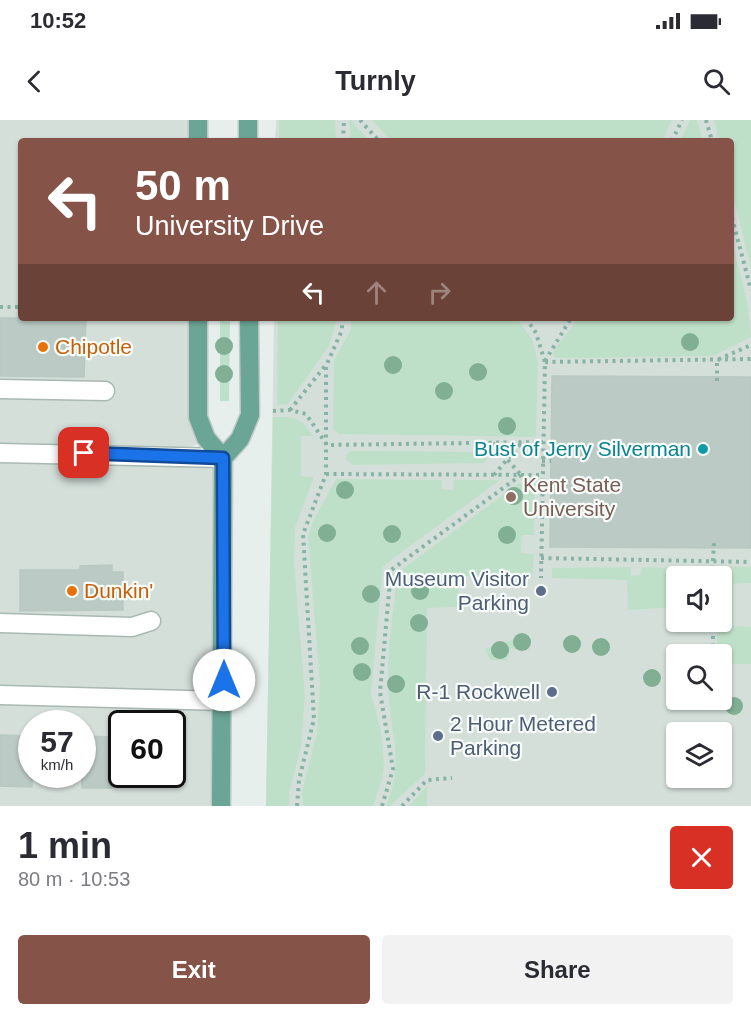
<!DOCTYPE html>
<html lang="en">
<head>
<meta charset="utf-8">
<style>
  :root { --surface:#fff; --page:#f2f2f3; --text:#2b2b33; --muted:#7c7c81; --accent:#855347 }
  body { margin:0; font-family:Arial,sans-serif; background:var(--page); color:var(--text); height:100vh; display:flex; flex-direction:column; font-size:22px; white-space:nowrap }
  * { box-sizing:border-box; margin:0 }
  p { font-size:20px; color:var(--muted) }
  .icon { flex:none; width:33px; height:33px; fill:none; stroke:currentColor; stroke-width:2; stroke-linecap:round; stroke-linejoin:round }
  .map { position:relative; height:686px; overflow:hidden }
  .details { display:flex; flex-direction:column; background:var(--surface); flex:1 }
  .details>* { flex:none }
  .top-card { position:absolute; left:18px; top:18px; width:716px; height:183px; border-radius:6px; box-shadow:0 2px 4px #0004; background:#855347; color:#fff; overflow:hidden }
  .fabs { position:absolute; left:666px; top:446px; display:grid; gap:12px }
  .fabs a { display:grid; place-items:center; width:66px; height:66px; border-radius:6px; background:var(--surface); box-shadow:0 2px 4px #0004; font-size:30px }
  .speed { position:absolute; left:18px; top:590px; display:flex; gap:12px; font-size:30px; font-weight:700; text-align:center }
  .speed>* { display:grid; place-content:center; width:78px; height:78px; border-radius:50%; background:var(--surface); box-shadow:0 2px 4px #0004; line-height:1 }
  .speed small { font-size:15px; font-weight:400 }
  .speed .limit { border:3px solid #111; border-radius:9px; background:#fff; color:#111 }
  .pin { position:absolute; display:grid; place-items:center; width:51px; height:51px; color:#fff; margin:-26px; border-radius:12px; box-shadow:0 3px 9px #0006 }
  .me { position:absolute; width:66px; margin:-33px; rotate:0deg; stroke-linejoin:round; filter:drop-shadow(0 0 4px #0008) }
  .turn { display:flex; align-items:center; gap:21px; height:126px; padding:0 18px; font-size:27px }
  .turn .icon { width:78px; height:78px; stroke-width:2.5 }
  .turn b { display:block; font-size:42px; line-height:51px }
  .lanes { display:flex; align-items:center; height:57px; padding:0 18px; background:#0003; justify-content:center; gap:30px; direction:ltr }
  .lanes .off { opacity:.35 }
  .round { display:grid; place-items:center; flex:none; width:63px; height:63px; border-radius:6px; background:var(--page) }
  .summary { display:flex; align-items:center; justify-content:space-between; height:102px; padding:0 18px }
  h1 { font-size:36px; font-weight:600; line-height:45px }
  .cta { display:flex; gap:12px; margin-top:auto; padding:12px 18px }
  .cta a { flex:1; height:69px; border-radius:6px; background:var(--accent); color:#fff; font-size:24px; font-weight:600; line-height:69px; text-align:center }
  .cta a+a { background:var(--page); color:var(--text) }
  .status { display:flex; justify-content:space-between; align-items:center; height:42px; padding:0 30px; background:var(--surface); direction:ltr }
  .status svg { height:16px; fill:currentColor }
  header { display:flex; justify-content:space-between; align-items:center; height:78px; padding:0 18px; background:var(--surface); font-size:27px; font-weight:600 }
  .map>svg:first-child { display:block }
  .built { fill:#d4dfda; fill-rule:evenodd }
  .green { fill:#bfe0c8 }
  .building { fill:#bbcac4; stroke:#b8c9c2; stroke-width:1.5 }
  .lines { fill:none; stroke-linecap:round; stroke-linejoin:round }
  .minor-casing { stroke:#a8b8b2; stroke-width:21 }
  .major-casing { stroke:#c2cac8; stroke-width:21 }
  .path { stroke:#86b3a5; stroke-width:4; stroke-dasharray:3 4.5; stroke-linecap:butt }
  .minor { stroke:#fff; stroke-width:18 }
  .major { stroke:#6aa596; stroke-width:18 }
  .tree { fill:#80af93 }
  .route-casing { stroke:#114b97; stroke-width:15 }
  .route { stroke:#1a73e8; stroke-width:10 }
  .food-dot { fill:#e8710a; stroke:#f7fbf9; stroke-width:2 }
  .culture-dot { fill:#0f9aa8; stroke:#f7fbf9; stroke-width:2 }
  .education-dot { fill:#8d6e63; stroke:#f7fbf9; stroke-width:2 }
  .service-dot { fill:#5c6f8a; stroke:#f7fbf9; stroke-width:2 }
  .labels { text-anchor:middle; stroke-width:4.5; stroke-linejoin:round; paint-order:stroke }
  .food-label { font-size:21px; fill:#c56008; stroke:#f7fbf9; text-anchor:start }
  .culture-label { font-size:21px; fill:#0d838f; stroke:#f7fbf9; text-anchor:end }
  .education-label { font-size:21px; fill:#785e54; stroke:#f7fbf9; text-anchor:start }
  .service-label { font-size:21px; fill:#4e5e75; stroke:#f7fbf9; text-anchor:end }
</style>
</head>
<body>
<div class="status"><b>10:52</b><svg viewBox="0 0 49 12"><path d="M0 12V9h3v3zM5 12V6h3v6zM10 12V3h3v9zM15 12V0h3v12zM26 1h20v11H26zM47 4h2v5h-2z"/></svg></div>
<header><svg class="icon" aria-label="back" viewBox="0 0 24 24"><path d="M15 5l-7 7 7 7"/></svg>Turnly<svg class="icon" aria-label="search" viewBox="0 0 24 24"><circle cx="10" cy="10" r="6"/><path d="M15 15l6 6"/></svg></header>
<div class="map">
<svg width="751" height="686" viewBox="0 0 751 686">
  <rect width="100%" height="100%" fill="#e6efeb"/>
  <path class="built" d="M0,0H200L201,21H21V198H204L206,318L177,336L223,338L221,686H0ZM32,603H82V654H32ZM122,603H172V654H122Z
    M276,0H751V686H266L274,198H730V21H275ZM676,456H722V501H676ZM676,534H722V579H676ZM676,612H722V657H676Z"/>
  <path class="green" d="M279,0H335L336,21H279Z
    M349,0H351L369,21H351Z
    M372,0H672L662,21H391Z
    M690,0H697L703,21H680Z
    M714,0H751V149L731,66L730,21H719Z
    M731,118L747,180L751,217L713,236L554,238L553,232L578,198H730Z
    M220,198H230L229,281H220Z
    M278,198H337L330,224L288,284L277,285Z
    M351,198H516L532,219L538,241L536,317L339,314L333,309L334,240L351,210Z
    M273,297C295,297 300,296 313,316H301V356L314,357L295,408L294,442L305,576L301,627L289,673V686H266Z
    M351,331L482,332L487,339L483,343L353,345L346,340V335Z
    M336,359L442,360V369L453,370L454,360H500L383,446L371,574L381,611L384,643L382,660L373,686H303L302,672L317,612L320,565L308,416L313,401Z
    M519,363H535L534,415H522L521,433L534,434L532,458L460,456L458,487L427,488L425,654L390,686H386C406,638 389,612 388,564C387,527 394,489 397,453Z
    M631,447V456L641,455L642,447L708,449V456H676V487L628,490L627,460L552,458V448Z
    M717,447H751V463L733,464V506L751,507V544H722V534H717V501H722V456H717Z
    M526,515L531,520L530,528L510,529L507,540H490L485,529Z
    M427,666V686H409Z"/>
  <path class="building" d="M0,198H86L84,257L0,256Z
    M552,256L751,257V428L550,427Z
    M112,445V452H123V490L20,491V450H80V446Z
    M0,615L32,616V667L0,666Z
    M82,616L112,617V668H82Z"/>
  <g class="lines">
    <g class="minor-casing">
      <path id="minor" d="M0,269L105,271
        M0,333L223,338
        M0,503L132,507L151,501
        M0,575L224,581"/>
    </g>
    <g class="major-casing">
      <path id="major" d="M198,21V0
        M248,21V0
        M198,198V297L206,318L223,338L221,686
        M223,338L240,319L250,295L249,198"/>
    </g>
    <path class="path" d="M360,0L379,21
      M706,0L712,21
      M343,21L344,0
      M672,21L682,0
      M730,90L751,170
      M0,187H21
      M526,198L536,213L545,242L541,458
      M545,241L571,198
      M545,242L751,239
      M717,261V240L751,225
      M290,290L325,246
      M273,291L290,290L306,294L327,325L543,322
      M493,323L521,355
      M542,341H551
      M326,354L542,355
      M494,355L521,323
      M541,438L751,442
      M712,456L714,423
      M713,501V534
      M112,621H122
      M172,622H177
      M297,686L299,660L314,599L303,414L326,354V246L342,210V198
      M382,686L393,649L380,572L391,450L521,355
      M402,686L427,660L452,658"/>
    <use href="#minor" class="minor"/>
    <use href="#major" class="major"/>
  </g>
  <g class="tree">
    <circle cx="690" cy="222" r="9"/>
    <circle cx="224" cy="226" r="9"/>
    <circle cx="393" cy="245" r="9"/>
    <circle cx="478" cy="252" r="9"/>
    <circle cx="224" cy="254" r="9"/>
    <circle cx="444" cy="271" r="9"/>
    <circle cx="507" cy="306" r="9"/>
    <circle cx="345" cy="370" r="9"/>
    <circle cx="514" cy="376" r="9"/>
    <circle cx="327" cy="413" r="9"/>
    <circle cx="392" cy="414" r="9"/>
    <circle cx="507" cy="415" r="9"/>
    <circle cx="420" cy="471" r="9"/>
    <circle cx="371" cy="474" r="9"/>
    <circle cx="419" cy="503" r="9"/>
    <circle cx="522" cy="522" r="9"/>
    <circle cx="572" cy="524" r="9"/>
    <circle cx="360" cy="526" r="9"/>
    <circle cx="601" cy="527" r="9"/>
    <circle cx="500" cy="530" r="9"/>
    <circle cx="362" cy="552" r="9"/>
    <circle cx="652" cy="558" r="9"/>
    <circle cx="396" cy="564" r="9"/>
    <circle cx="734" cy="586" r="9"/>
  </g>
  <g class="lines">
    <g class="route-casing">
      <path id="route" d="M84,333L223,338L224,560"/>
    </g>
    <use href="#route" class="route"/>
  </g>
  <g class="food-dot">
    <circle cx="43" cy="227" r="6"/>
    <circle cx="72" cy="471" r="6"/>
  </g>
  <circle class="culture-dot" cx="703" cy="329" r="6"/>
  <circle class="education-dot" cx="511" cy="377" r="6"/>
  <g class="service-dot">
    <circle cx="541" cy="471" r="6"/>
    <circle cx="552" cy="572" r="6"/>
    <circle cx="438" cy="616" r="6"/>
  </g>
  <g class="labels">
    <g class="food-label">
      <text x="55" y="234">Chipotle</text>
      <text x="84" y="478">Dunkin'</text>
    </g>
    <g class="culture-label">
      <text x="691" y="336">Bust of Jerry Silverman</text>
    </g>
    <g class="education-label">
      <text x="523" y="372">Kent State<tspan x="523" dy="24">University</tspan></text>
    </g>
    <g class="service-label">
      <text x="529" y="466">Museum Visitor<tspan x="529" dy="24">Parking</tspan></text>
      <text x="540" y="579">R-1 Rockwell</text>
      <text x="450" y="611" text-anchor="start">2 Hour Metered<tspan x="450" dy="24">Parking</tspan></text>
    </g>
  </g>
</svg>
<div class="fabs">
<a><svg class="icon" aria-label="sound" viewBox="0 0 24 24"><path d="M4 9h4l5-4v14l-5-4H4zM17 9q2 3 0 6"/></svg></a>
<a><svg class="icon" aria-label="search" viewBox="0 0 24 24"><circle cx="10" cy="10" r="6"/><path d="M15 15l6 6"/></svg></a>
<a><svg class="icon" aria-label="layers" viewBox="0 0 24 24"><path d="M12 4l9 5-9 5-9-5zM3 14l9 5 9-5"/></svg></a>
</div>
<div class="speed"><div>57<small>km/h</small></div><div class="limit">60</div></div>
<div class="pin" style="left:84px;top:333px;background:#d93025"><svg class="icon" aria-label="arrive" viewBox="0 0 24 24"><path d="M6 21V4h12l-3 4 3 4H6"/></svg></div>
<svg class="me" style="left:224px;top:560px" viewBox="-20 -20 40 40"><circle r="19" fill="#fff"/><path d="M0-13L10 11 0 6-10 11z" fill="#1a73e8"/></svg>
<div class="top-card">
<div class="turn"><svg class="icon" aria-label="left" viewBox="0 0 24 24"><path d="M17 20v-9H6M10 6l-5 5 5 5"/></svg><div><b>50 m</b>University Drive</div></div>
<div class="lanes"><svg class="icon" aria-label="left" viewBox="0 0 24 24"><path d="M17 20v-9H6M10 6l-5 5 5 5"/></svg><svg class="icon off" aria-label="ahead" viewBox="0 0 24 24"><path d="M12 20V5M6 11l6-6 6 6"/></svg><svg class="icon off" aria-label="right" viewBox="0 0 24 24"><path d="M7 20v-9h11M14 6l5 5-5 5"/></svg></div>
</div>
</div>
<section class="details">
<div class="summary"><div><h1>1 min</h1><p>80 m · 10:53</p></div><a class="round" style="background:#d93025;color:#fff"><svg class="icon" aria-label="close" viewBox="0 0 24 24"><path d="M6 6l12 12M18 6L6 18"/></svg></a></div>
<div class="cta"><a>Exit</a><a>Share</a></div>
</section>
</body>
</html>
